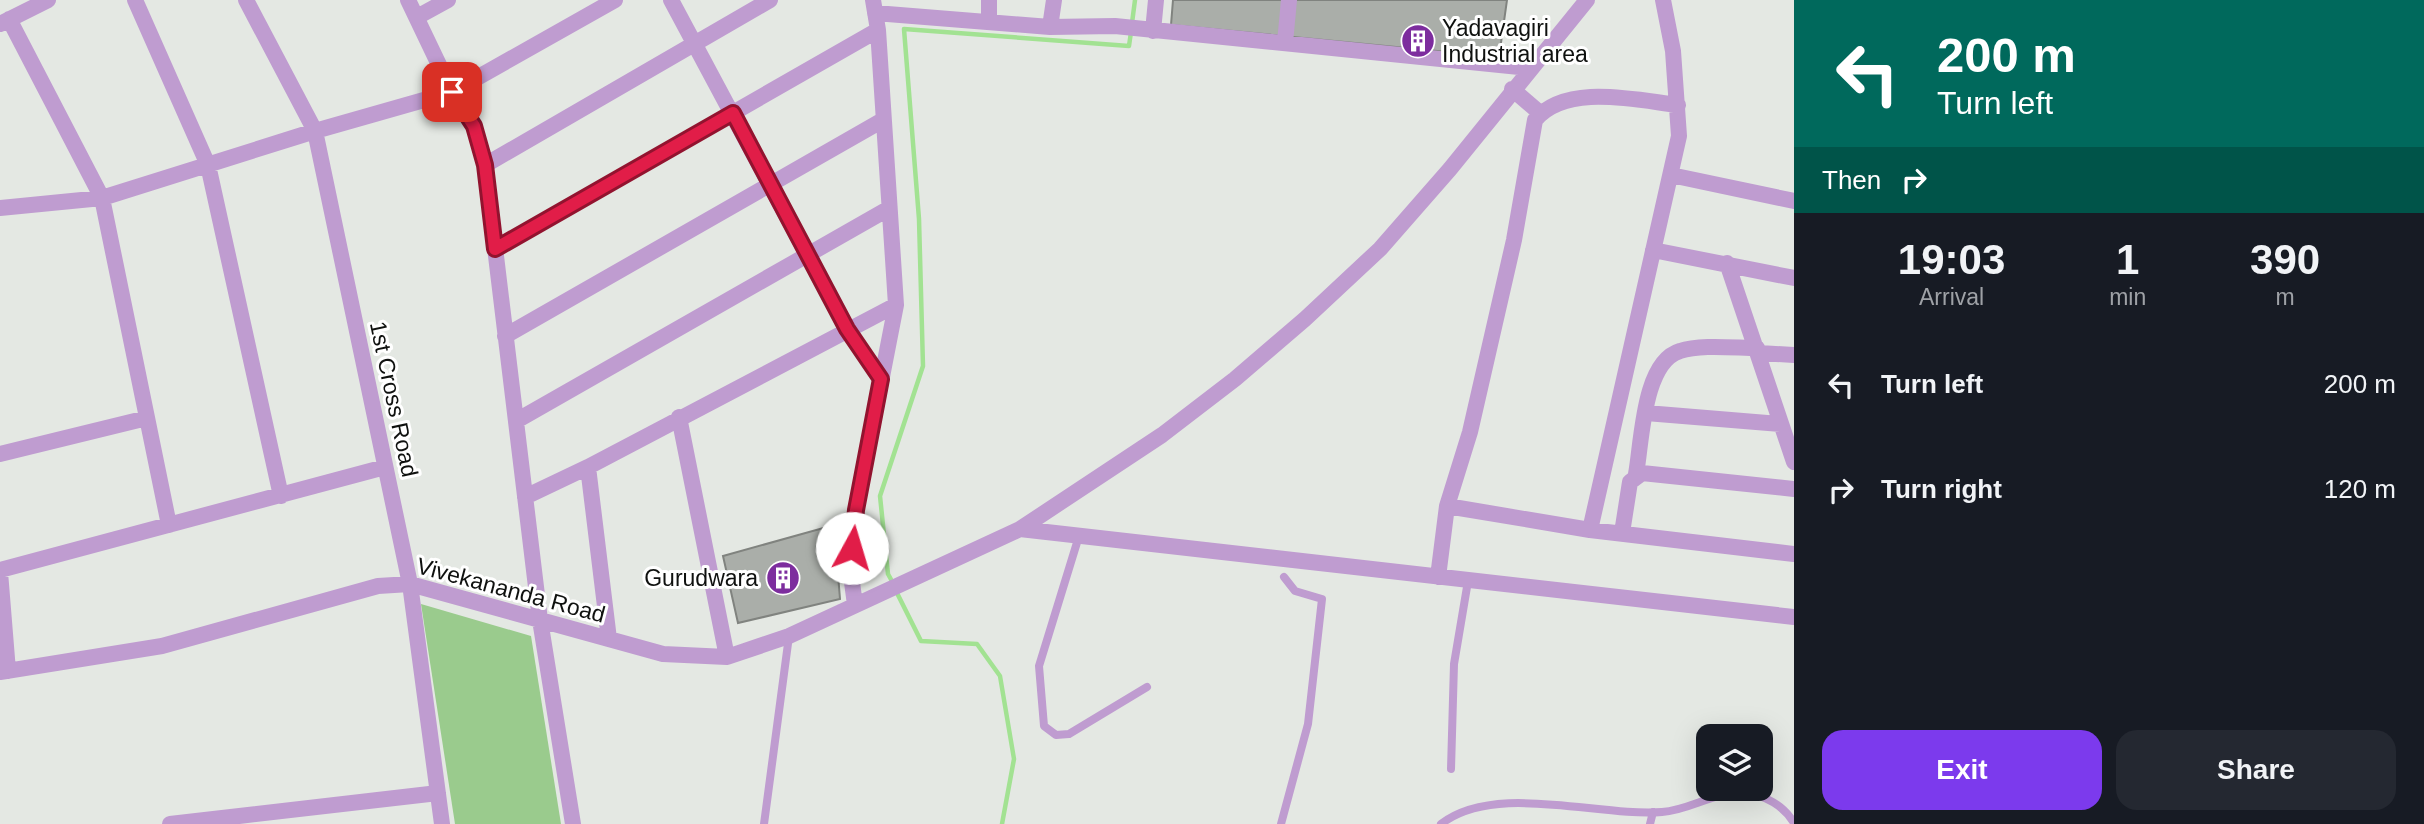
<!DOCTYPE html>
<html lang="en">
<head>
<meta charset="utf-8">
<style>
  :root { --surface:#171b24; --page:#242831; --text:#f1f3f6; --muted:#9ea1a6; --accent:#7c3aed }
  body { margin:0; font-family:Helvetica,sans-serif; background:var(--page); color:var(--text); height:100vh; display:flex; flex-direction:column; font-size:26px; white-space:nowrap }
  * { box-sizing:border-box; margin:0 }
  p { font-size:23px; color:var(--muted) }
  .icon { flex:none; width:38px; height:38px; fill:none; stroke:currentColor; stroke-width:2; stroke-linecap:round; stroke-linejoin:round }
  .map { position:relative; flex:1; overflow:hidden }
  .side { display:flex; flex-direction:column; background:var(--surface); width:630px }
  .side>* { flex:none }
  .hud { background:#00695c; color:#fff; overflow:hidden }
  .fabs { position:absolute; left:1696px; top:724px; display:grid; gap:14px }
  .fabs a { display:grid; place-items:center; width:77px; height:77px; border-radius:14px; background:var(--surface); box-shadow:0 7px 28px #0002; font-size:35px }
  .pin { position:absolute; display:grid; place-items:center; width:60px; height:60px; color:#fff; margin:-30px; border-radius:14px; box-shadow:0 4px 10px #0006 }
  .me { position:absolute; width:77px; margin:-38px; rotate:6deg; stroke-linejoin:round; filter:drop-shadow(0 0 5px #0008) }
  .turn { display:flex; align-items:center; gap:24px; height:147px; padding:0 28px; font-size:32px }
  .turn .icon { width:91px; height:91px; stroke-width:2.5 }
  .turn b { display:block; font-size:49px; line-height:60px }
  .then { display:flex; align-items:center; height:66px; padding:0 28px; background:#0003; gap:14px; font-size:26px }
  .eta { display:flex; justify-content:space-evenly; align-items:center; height:119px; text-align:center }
  .eta b { font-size:42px; font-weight:600; line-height:49px }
  .action { display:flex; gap:14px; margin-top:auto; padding:14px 28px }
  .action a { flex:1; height:80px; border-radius:21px; background:var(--accent); color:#fff; font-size:28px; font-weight:600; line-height:80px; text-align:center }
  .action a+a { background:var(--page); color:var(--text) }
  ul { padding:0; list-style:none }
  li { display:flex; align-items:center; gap:21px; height:105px; padding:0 28px }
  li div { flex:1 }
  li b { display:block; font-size:26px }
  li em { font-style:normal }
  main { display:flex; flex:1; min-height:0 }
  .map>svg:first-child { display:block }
  .green { fill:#9acb8d }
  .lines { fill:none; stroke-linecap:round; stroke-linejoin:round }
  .stream { stroke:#a2e292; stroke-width:4.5 }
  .building { fill:#aaaea9; stroke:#80837f; stroke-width:2 }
  .lane { stroke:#bf9cd0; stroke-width:8 }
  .street { stroke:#bf9cd0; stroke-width:16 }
  .route-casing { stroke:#92132f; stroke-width:18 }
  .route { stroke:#e11d48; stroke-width:12 }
  .labels { text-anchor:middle; stroke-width:6; stroke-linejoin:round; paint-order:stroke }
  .poi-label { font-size:23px; fill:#0f110f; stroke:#fff; text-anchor:start }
  .street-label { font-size:23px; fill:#0f110f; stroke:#fff }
</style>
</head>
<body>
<main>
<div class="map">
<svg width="1794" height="824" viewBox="0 0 1794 824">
  <rect width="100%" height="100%" fill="#e4e8e3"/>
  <path class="green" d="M421,604L531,636L561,824H455Z"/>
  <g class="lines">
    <path class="stream" d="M1132,23L1135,0
      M893,583L888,574L880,496L923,366L919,219L904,29L1129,46L1131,32
      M896,591L921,641L977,644L1000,676L1014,759L1002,824"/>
  </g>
  <path class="building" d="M1173,0H1507L1499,57L1171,25Z
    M834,525L840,599L738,623L723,556Z"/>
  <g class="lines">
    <path class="lane" d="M1079,536L1039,666L1044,726L1056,735L1069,734L1147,687
      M1451,769L1454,664L1468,581
      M764,824L789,636
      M1281,824L1308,724L1322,599L1295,591L1284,577
      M1441,824C1496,782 1598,817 1662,812C1691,810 1716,790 1746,793C1765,795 1784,806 1794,823
      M1650,824L1653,812"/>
    <path class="street" d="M135,0L208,165L281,496
      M246,0L315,131L410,584L442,824
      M408,0L452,92L474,126L485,165L540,620L573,824
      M671,0L847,329L881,379
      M875,13L1050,27L1115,26L1529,68
      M417,17L448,0
      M9,19L102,198L169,525
      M989,22V0
      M0,24L48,0
      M1050,27L1054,0
      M1153,31L1156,0
      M1285,43L1289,0
      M1512,89L1540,113
      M485,165L770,0
      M1671,175L1794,201
      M0,208L102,198L315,131L452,92L615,0
      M495,249L878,30
      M1653,250L1794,278
      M1727,263L1794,462
      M505,336L883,120
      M1759,353L1794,355
      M1646,413L1781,424
      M679,417L727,657
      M516,421L888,209
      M0,454L147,418
      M588,467L609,639
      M1636,474C1642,441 1643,362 1680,351C1700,344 1736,348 1757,348
      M525,497L588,467L896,305
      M1447,506L1590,530L1794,554
      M1020,529L1794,617
      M1590,530L1679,136L1673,51L1663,0
      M1622,533L1630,482L1642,473L1794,489
      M0,570L385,467
      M0,572L8,671
      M1438,577L1447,506L1470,432L1514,240L1535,120C1566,83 1635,100 1678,105
      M855,605L850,567L856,510L896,305L878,30L873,0
      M0,672L162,646L378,586L410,584L663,654L727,657L789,636L1020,529L1162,435L1235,379L1305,319L1380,249L1450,169L1587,0
      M170,824L438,793"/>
  </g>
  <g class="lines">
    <g class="route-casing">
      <path id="route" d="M452,92L474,126L485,165L495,249L733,113L847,329L881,379L856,510L852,548"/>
    </g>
    <use href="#route" class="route"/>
  </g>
  <defs>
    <g id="building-disc" transform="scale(1.75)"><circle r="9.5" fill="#7d2d9e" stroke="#fff"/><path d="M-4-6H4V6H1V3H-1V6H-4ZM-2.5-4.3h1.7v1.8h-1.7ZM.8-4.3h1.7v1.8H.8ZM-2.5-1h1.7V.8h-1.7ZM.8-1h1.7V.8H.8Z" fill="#fff"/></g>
  </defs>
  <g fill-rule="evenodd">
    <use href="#building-disc" x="1418" y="41"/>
    <use href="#building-disc" x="783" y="578"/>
  </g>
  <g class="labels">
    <g class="poi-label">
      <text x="1442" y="36">Yadavagiri<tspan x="1442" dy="26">Industrial area</tspan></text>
      <text x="758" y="586" text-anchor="end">Gurudwara</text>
    </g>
    <g class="street-label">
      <text transform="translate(394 399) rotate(78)" y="8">1st Cross Road</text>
      <text transform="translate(511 590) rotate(15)" y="8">Vivekananda Road</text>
    </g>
  </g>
</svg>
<div class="fabs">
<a><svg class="icon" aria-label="layers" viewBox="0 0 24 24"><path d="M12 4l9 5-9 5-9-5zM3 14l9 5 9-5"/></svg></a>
</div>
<div class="pin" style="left:452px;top:92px;background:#d93025"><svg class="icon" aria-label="arrive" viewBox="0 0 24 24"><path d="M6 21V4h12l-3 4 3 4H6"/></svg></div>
<svg class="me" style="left:852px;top:548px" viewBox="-20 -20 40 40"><circle r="19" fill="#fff"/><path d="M0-13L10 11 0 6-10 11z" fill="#e11d48"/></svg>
</div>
<section class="side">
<div class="hud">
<div class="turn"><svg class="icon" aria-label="left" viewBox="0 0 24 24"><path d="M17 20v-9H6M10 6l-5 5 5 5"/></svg><div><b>200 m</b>Turn left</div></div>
<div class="then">Then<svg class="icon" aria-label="right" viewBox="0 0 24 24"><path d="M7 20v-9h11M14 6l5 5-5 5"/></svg></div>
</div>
<div class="eta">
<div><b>19:03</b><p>Arrival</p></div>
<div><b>1</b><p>min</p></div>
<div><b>390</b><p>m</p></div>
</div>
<ul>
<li><svg class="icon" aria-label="left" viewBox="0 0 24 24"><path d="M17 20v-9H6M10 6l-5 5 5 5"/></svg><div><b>Turn left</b></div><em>200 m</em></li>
<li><svg class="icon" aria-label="right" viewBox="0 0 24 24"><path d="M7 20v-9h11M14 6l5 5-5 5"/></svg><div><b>Turn right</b></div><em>120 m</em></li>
</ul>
<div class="action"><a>Exit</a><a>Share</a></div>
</section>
</main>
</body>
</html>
